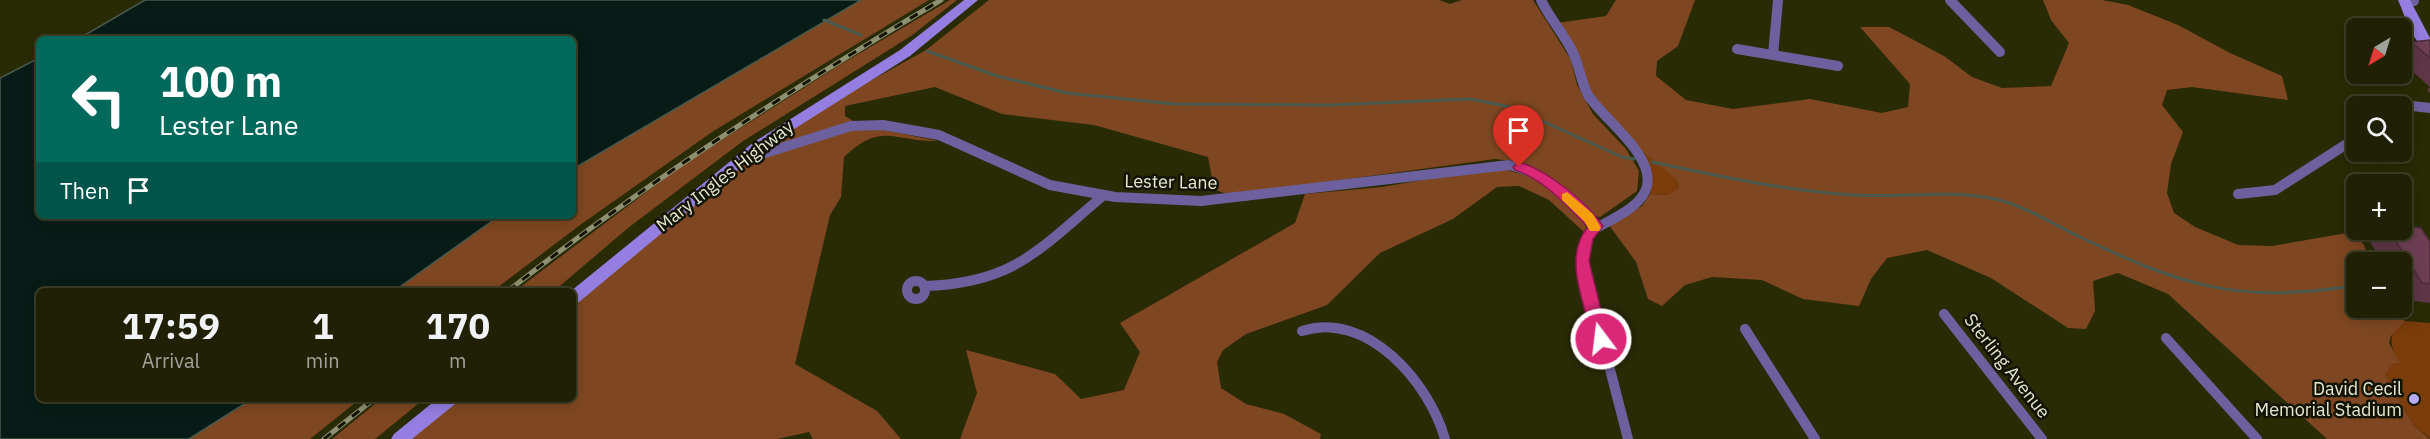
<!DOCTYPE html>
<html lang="en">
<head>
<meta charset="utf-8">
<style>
  :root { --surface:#1f2004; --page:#2c2d13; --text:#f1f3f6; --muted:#a1a39a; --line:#3c3e26 }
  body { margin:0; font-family:"IBM Plex Sans",sans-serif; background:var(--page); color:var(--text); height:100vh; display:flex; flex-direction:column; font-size:22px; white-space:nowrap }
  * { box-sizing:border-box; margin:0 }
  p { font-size:20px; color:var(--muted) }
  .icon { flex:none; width:33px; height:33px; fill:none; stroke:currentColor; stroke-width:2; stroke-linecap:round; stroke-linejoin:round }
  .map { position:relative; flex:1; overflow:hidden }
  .details { position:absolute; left:36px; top:288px; width:540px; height:114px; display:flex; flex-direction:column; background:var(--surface); border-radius:9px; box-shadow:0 3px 15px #0003,0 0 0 2px var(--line) }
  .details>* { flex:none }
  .hud { position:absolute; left:36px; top:36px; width:540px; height:183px; border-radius:9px; box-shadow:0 3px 15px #0003,0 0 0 2px var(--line); background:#00695c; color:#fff; overflow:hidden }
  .needle { width:39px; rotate:218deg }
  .tools { position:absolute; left:2346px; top:18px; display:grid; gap:12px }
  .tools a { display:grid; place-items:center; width:66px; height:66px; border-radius:9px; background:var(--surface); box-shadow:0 3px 15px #0003,0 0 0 2px var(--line); font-size:30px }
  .pin { position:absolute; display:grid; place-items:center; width:51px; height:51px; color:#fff; margin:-62px -26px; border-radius:50% 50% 50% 0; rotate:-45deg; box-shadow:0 0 6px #0007 }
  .pin .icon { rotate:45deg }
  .me { position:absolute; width:66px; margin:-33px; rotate:345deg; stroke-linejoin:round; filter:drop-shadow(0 0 4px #0008) }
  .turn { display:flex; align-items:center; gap:21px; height:126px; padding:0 24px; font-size:27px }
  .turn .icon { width:78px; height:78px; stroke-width:2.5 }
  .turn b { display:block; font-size:42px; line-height:51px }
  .then { display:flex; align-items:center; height:57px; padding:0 24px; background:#0003; gap:12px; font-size:22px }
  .eta { display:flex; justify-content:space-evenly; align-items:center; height:102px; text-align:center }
  .eta b { font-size:36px; font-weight:700; line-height:42px }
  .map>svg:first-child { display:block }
  .green { fill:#793c0a }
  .forest { fill:#7f4721 }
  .water { fill:#071c16; stroke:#4a5a4e; stroke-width:1.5 }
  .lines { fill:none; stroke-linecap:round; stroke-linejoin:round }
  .stream { stroke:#4a5a4e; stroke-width:3 }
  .street { stroke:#6d609e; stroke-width:10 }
  .secondary { fill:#957ee1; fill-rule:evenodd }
  .rail-casing { stroke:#8e9171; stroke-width:5 }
  .rail { stroke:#121302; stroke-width:3; stroke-dasharray:9; stroke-linecap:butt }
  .wall { fill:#5f3648 }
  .building { fill:#6e3f54; stroke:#4d2c3b; stroke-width:1.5 }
  .route { fill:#db2777; stroke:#8e194d; stroke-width:1.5 }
  .slow { fill:#f59e0b }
  .poi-dot { fill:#b9aaf7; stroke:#121302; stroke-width:2 }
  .labels { text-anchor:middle; stroke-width:5; stroke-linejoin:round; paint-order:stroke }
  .street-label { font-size:18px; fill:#e6e9cf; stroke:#121302 }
  .poi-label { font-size:18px; fill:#e6e9cf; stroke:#121302; text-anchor:end }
</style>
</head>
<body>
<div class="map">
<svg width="2430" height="439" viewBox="0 0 2430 439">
  <rect width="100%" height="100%" fill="#292b05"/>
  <path class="green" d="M1637,147L1676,178L1679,189L1668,195L1650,194C1655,174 1649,164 1637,147Z
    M2405,321L2430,323V438L2413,425L2385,374L2394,362L2399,363C2390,345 2386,334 2405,321Z"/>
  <path class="forest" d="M861,0H929L712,132L580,225L493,291H394L499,216H573V169Z
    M950,0H957L911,36L743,141L628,228L554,291H515L681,166L838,66Z
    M989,0H1439L1450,4L1462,0H1533L1571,60L1577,85L1593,114L1626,149L1639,171L1637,191L1600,217L1594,216L1543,172L1522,162L1495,159L1229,195L1214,189L1208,157L1094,125L1002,114L935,87L845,106V116L855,122L746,158L829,104L926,50Z
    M1616,0H1695L1678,46L1657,61L1656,76L1686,100L1733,109L1810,99L1882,113L1908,107L1910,84L1860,27H1889L1944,56L1972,77L2002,88L2051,86L2069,43L2051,20L2043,0H2102L2128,5L2178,25L2230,53L2282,76L2288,100L2192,87L2167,90L2162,105L2183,132L2171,164L2167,193L2174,213L2195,227L2238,245L2272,246L2353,232L2364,245L2370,262H2356V308H2387L2405,321L2391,336L2389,343L2400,363H2394L2385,374L2413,425L2430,439H2327L2168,294L2118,273L2093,281L2095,311L2086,329L2068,328L1991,278L1927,250L1887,258L1871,279L1859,306L1803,299L1762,280L1712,277L1685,285L1662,306L1648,299L1636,262L1609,225L1642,206L1650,194L1668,195L1679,188L1676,179L1637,147L1592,97L1557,23L1606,16Z
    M874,128L938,141C892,142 883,121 844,157L841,197L830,215L795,364L877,411L901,439H813L809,432L777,439H406L454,399H573V301L737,166L845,130Z
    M1503,169L1539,179L1573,206L1586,227L1584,232L1549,200L1519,186L1497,187L1453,219L1380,253L1327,305L1246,334L1223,350L1217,362L1221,388L1246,404L1284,414L1321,434L1320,439H960L977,393L966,350L1055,374L1081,399L1124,390L1140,352L1120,323L1295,223L1305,194L1382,187L1480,170Z
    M252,399H360L310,439H189Z
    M381,399H424L375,439H332Z"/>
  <path class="water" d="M145,0H861L573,169V39H78Z
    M39,58V216H499L394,291H39V399H252L189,439H0V78Z"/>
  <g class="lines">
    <path class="stream" d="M824,20L861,35
      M927,51L997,76L1067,93L1174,104L1330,105L1470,99L1511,107L1622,157L1634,159
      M1652,162C1719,176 1786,191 1854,195C1901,198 1949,189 1995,199C2026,206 2054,225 2082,238C2181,285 2235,303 2345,287"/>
    <path class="street" d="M1541,0C1550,19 1567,38 1574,55C1580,68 1581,83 1588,95C1603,119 1654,154 1647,186C1642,208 1609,220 1591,231L1587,237L1582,261L1628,439
      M1950,0L2000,52
      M2405,0L2414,1
      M1737,49L1838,66
      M1773,55L1778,0
      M2402,109L2412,106L2430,108
      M740,161L851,126L883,125L939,135L1050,185L1115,197L1201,201L1509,165C1547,174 1572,198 1596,227
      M2238,194L2275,190L2356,138
      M907 290a9 9 0 1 1 18 0a9 9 0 1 1-18 0Z
      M925,286C1015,283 1039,249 1104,195
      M1944,314L2042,439
      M1745,329L1815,439
      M1302,331C1367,310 1429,382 1445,439
      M2166,338L2257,439"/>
    <path class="secondary" d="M964,0H978L910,56L764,148L579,302L573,304V291H571L754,142L900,50Z
      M2398,0H2410L2430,38V50C2412,45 2405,15 2398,0Z
      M437,399H457L455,404L412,439H391L394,434Z"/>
    <g class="rail-casing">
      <path id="rail" d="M508,291C645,183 791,89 941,0
        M324,439L374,399"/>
    </g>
    <use href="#rail" class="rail"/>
  </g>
  <path class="wall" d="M2430,40V93L2427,90L2430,87L2402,62V54L2411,42Z
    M2381,230H2402L2430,242V303L2406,300L2402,293V262H2383L2370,242Z"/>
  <path class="building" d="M2430,40V58L2411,42Z
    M2402,226L2421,228L2430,242V284L2422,283L2389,230H2402Z"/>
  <path class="route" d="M1519,162C1547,170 1587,202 1603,226L1593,239L1589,261L1608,339L1606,343L1601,345L1593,339C1585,305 1562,257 1588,227C1566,205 1545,180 1515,170L1513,167Z"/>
  <path class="slow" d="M1567,192L1593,214L1601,228L1599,231H1590L1584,221L1562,200V194Z"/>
  <circle class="poi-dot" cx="2414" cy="399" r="6"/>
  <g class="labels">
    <g class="street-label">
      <text transform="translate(725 176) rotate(-38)" y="6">Mary Ingles Highway</text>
      <text transform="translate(1171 182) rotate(1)" y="6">Lester Lane</text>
      <text transform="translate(2007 366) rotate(52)" y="6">Sterling Avenue</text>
    </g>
    <g class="poi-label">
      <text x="2402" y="395">David Cecil<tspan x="2402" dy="21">Memorial Stadium</tspan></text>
    </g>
  </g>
</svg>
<div class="tools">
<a><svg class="needle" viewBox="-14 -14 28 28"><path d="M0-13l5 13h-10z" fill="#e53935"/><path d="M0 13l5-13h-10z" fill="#a1a39a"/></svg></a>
<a><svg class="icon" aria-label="search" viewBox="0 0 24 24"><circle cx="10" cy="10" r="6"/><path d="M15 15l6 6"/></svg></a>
<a>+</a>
<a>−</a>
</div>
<div class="pin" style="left:1519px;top:167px;background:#d93025"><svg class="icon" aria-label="arrive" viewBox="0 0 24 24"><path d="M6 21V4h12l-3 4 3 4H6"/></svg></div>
<svg class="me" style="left:1601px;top:339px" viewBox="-20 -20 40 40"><circle r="17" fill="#db2777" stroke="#fff" stroke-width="3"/><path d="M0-11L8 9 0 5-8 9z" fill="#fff"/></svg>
<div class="hud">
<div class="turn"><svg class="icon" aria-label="left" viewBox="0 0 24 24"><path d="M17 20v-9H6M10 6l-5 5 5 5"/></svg><div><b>100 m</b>Lester Lane</div></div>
<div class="then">Then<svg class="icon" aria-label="arrive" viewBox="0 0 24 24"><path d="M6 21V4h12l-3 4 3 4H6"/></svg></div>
</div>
<section class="details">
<div class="eta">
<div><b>17:59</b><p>Arrival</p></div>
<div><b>1</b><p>min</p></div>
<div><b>170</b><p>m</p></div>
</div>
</section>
</div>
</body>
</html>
